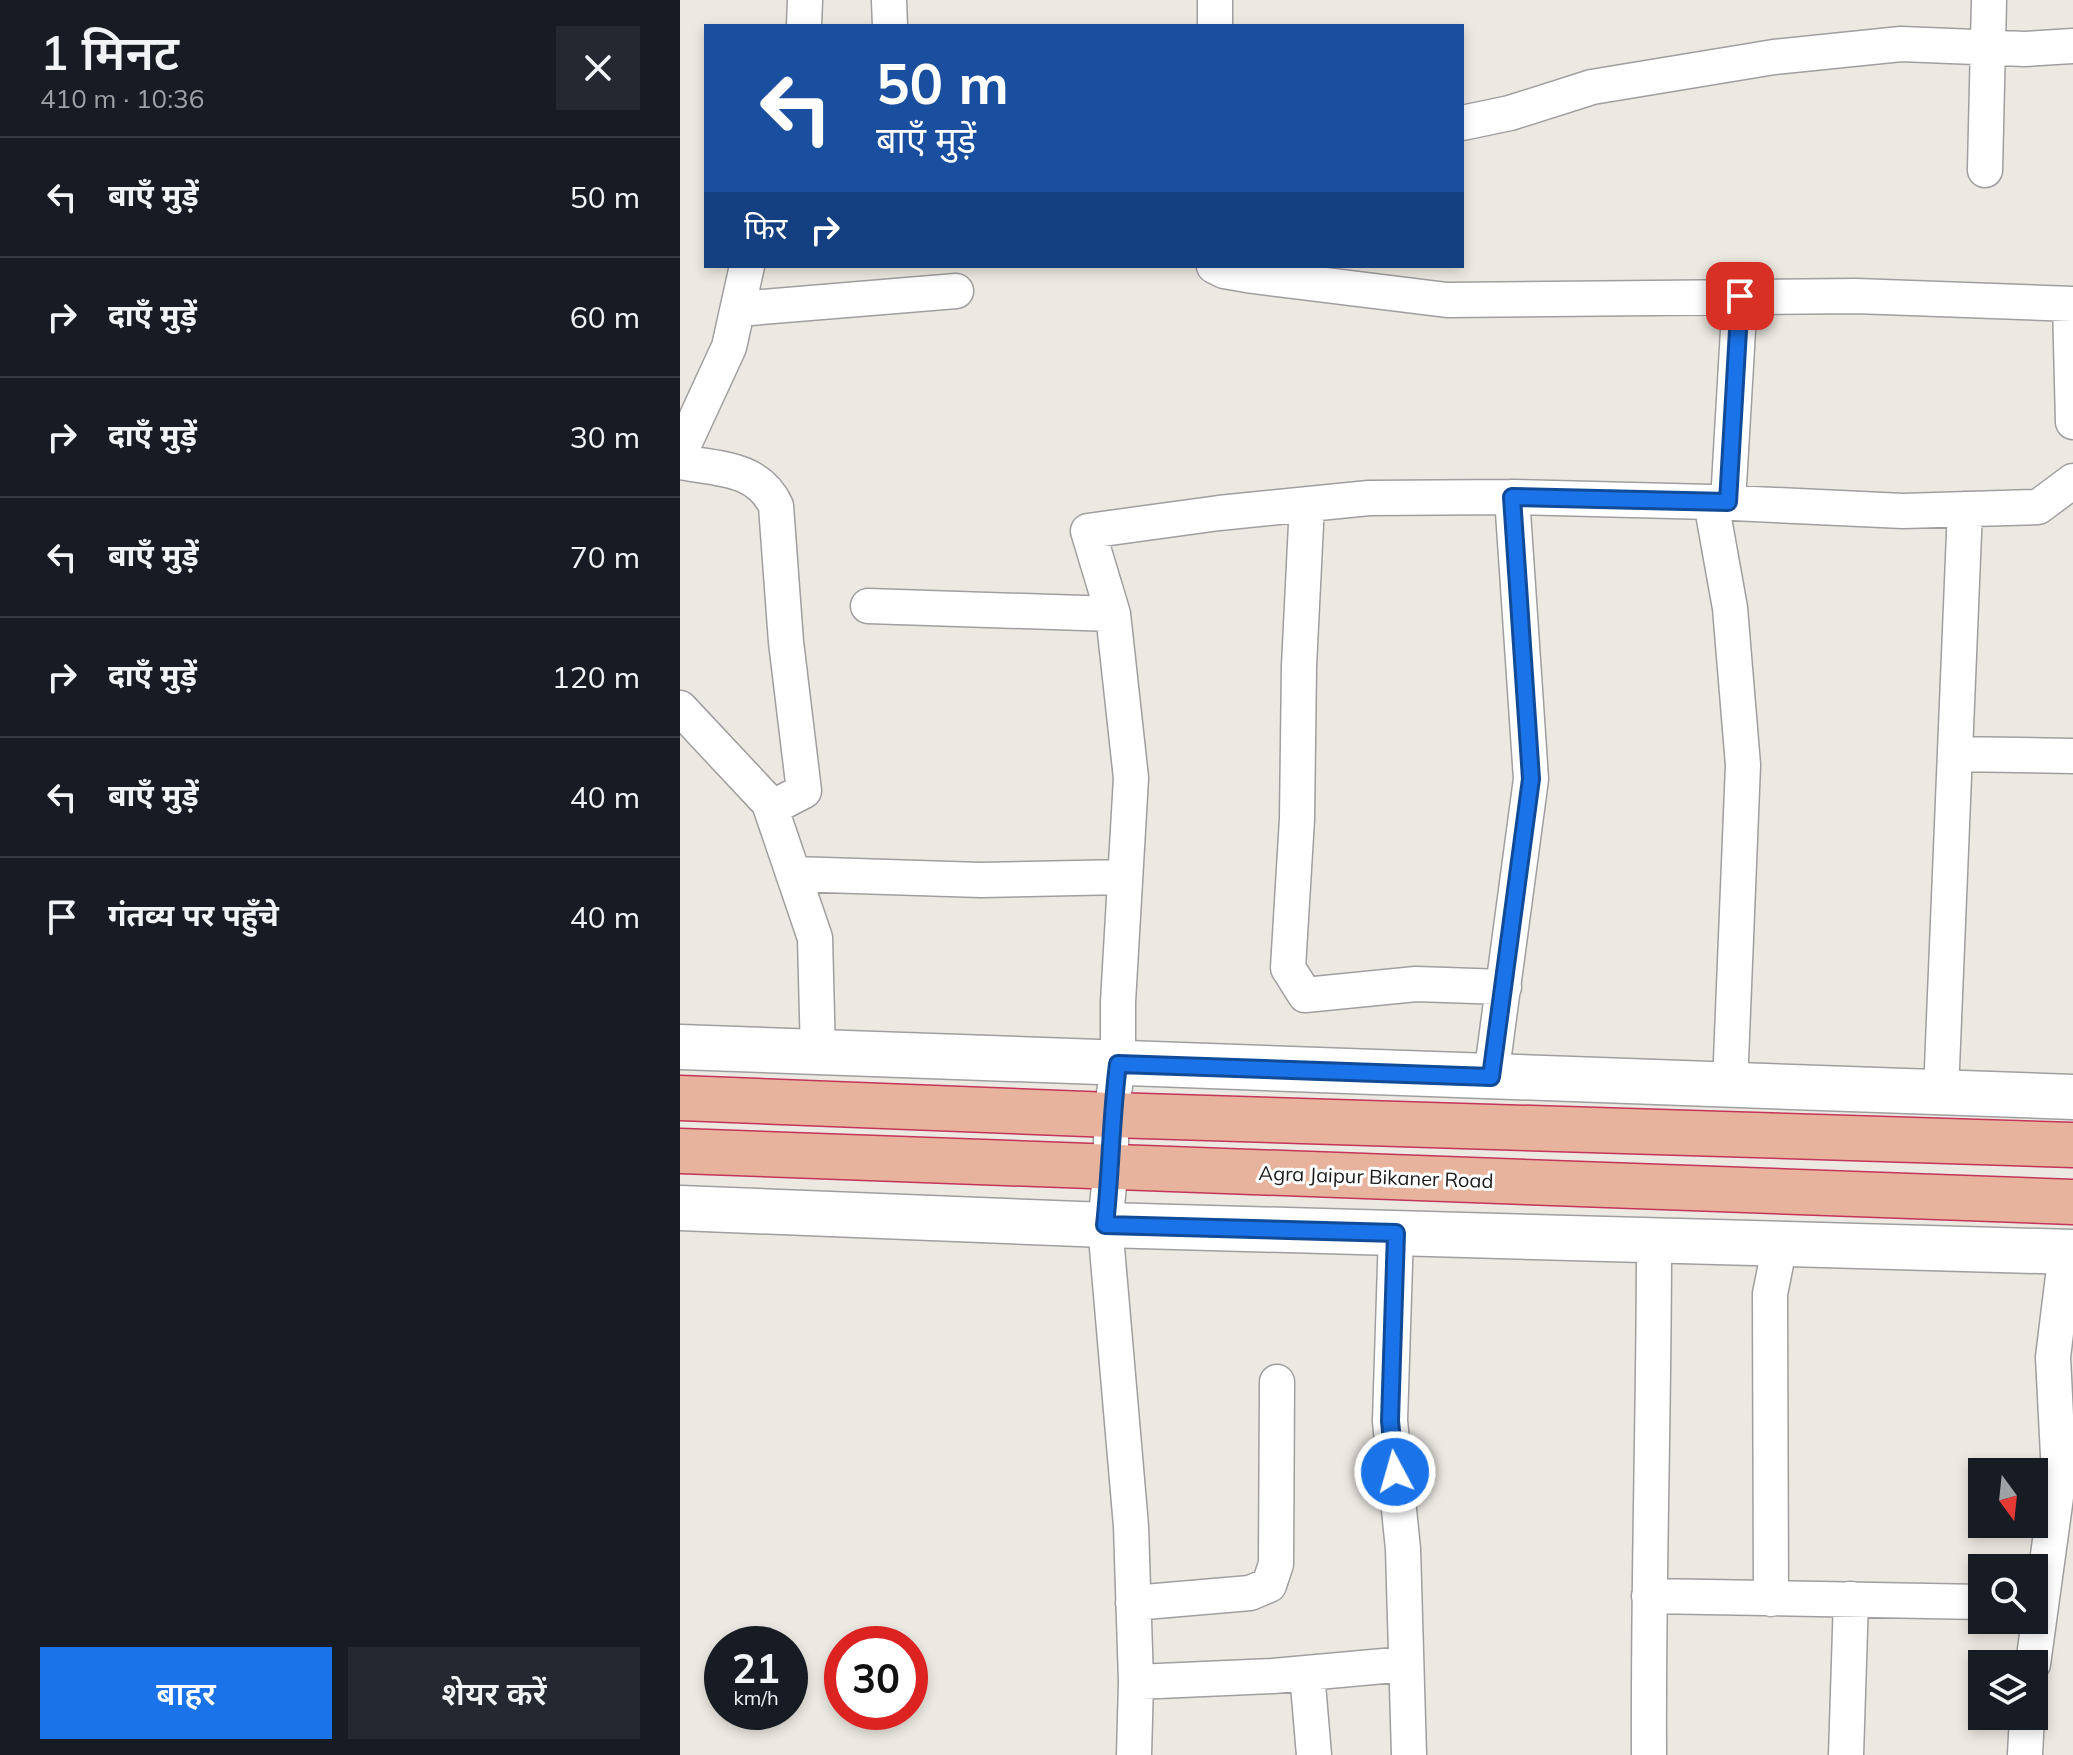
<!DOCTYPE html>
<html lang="hi">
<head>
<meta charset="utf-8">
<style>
  :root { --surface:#171b24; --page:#242831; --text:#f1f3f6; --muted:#9ea1a6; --line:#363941; --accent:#1a73e8 }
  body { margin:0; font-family:Mulish,"Noto Sans Devanagari",sans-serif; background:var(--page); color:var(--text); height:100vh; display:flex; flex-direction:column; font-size:30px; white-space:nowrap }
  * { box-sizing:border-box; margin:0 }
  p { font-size:26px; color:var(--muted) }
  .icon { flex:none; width:44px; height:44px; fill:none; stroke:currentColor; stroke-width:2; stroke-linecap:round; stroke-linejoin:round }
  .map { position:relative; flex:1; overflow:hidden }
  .side { display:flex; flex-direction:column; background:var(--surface); width:680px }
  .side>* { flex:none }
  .top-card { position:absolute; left:24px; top:24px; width:760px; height:244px; border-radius:0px; box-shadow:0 4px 12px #0003; background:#1a4fa0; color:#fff; overflow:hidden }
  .needle { width:52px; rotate:165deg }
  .buttons { position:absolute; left:1288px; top:1458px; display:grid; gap:16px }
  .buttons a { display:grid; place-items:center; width:80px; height:80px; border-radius:0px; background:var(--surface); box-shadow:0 4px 12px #0003; font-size:40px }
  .speed { position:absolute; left:24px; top:1626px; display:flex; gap:16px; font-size:40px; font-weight:700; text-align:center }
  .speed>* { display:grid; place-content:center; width:104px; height:104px; border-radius:50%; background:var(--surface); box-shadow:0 4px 12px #0003; line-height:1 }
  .speed small { font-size:20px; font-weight:400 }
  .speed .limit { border:12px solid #d22; background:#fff; color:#111 }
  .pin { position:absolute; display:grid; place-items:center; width:68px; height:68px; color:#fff; margin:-34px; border-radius:16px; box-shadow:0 4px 12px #0006 }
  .me { position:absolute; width:88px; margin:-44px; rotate:354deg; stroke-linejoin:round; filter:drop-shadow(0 0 6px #0008) }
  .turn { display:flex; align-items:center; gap:28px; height:168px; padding:0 40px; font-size:36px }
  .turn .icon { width:104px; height:104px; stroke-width:2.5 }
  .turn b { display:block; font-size:56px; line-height:68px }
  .then { display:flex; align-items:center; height:76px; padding:0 40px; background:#0003; gap:16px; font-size:30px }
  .round { display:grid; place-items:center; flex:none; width:84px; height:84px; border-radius:0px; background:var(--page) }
  .overview { display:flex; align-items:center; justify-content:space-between; height:136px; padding:0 40px }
  h1 { font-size:48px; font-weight:600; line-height:60px }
  .cta { display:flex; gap:16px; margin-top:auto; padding:16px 40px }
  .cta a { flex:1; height:92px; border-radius:0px; background:var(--accent); color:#fff; font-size:32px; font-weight:600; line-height:92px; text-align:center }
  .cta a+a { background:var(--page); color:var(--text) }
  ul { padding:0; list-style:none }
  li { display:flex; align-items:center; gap:24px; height:120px; padding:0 40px; border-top:2px solid var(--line) }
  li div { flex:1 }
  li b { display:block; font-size:30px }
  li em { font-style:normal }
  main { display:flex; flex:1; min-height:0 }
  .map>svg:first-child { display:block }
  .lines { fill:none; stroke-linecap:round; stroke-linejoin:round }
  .minor-casing { stroke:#9f9f9f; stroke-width:37 }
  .tertiary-casing { stroke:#9f9f9f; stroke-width:47 }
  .trunk-casing { stroke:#c53459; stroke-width:47 }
  .minor { stroke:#fff; stroke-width:34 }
  .tertiary { stroke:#fff; stroke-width:44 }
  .trunk { stroke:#e8b39c; stroke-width:44 }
  .route-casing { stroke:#114b97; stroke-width:20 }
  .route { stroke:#1a73e8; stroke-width:14 }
  .labels { text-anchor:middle; stroke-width:6; stroke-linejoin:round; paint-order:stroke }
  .street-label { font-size:20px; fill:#1b1b1b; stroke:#fff }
</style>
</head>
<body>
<main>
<section class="side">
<div class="overview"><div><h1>1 मिनट</h1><p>410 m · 10:36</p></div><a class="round"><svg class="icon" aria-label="close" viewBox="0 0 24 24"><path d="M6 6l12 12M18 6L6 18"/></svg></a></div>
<ul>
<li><svg class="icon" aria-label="left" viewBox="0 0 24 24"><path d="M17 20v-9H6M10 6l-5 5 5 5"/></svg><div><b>बाएँ मुड़ें</b></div><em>50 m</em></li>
<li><svg class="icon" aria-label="right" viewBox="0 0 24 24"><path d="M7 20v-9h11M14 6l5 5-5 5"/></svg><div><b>दाएँ मुड़ें</b></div><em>60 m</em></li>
<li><svg class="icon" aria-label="right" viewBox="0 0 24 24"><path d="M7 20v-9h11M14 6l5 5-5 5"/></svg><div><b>दाएँ मुड़ें</b></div><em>30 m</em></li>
<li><svg class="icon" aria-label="left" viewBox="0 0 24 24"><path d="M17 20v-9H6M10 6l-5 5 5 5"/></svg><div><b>बाएँ मुड़ें</b></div><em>70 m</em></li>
<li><svg class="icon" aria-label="right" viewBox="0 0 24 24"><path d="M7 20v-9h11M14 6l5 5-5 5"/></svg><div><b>दाएँ मुड़ें</b></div><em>120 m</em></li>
<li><svg class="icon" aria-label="left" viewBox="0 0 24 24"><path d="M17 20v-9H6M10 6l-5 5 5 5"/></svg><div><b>बाएँ मुड़ें</b></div><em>40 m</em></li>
<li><svg class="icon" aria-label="arrive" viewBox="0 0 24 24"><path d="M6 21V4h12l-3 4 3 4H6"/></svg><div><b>गंतव्य पर पहुँचे</b></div><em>40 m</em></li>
</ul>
<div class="cta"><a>बाहर</a><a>शेयर करें</a></div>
</section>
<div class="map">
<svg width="1393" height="1755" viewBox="0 0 1393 1755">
  <rect width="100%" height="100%" fill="#ece9e2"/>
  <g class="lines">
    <g class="minor-casing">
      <path id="minor" d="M209,0L210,26
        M124,26L125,0
        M535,26V0
        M782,123L830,113L912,87L1094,57L1221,44L1345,49L1393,46
        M1305,170L1309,0
        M534,266L544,271L573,276L767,300L1176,296L1393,304
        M1390,304L1393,422
        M58,309L276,291
        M0,453L49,347L67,266
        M0,462C38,469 78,467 96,506L106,642L124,791L91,808
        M1031,502L1050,608L1063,765L1050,1085
        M1048,502L1060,296
        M627,504L619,666L617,819L608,968L625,995L736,984L824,987
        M188,606L433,614
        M0,708L89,803L135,938L138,1054
        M1275,754L1393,756
        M113,874L301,880L445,877
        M811,1077L851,779L832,497
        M1261,1092L1285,509
        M716,1233L710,1421L723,1549L729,1755
        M969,1596L1302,1602
        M1091,1599L1090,1294L1100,1244
        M453,1603L570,1593L589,1585L596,1564L597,1382
        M1353,1664L1379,1475L1373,1357L1386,1252
        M627,1673L634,1755
        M456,1682L593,1676L726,1664
        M454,1755L456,1682L451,1526L425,1225L431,1166V1115L438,1064V1002L451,778L433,614L408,531L539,513L689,498L832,497L1031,502L1223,511L1358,507L1393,481
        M969,1755C968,1583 974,1412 974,1240
        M1166,1755L1171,1599
        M1345,1755L1347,1716"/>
    </g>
    <g class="tertiary-casing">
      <path id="tertiary" d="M0,1047L1393,1097
        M0,1208L425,1225L1393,1252"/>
    </g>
    <g class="trunk-casing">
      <path id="trunk" d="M0,1098L431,1115L1393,1145
        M0,1151L1393,1202"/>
    </g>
    <use href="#minor" class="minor"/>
    <use href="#tertiary" class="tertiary"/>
    <use href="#trunk" class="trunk"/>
  </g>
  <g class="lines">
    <g class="route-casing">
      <path id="route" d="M715,1472L710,1421L716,1233L425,1225C431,1171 431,1118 438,1064L811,1077L851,779L832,497L1048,502L1060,296"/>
    </g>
    <use href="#route" class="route"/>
  </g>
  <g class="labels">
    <g class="street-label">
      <text transform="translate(696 1177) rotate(2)" y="7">Agra Jaipur Bikaner Road</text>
    </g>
  </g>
</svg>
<div class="buttons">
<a><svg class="needle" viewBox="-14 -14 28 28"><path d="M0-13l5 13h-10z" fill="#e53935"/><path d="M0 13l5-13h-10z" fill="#9ea1a6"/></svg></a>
<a><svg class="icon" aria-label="search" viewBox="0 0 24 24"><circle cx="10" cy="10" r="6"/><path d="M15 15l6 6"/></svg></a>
<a><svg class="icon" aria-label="layers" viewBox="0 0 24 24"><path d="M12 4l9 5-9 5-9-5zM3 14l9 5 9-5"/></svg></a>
</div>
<div class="speed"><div>21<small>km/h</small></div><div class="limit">30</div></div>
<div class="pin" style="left:1060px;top:296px;background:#d93025"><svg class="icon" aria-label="arrive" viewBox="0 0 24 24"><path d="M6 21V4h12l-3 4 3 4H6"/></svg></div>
<svg class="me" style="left:715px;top:1472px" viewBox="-20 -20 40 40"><circle r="17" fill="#1a73e8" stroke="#fff" stroke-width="3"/><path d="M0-11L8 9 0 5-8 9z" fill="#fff"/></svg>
<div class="top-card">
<div class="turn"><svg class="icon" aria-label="left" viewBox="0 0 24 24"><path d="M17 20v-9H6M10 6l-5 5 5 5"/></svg><div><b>50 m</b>बाएँ मुड़ें</div></div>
<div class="then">फिर<svg class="icon" aria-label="right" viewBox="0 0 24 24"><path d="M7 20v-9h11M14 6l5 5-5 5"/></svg></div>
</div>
</div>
</main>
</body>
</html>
